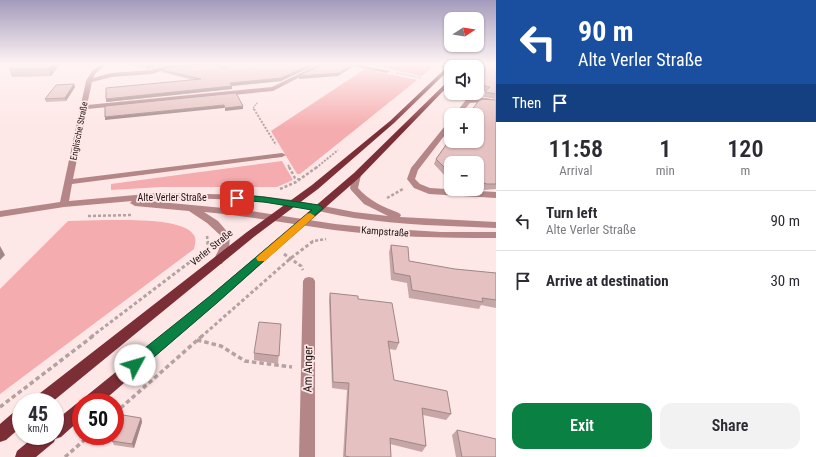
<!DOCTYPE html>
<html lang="en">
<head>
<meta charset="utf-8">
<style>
  :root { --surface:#fff; --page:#f2f2f3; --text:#2b2b33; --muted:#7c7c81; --line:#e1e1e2; --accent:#0b8043 }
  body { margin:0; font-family:"Roboto Condensed",sans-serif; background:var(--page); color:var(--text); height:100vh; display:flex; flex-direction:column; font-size:15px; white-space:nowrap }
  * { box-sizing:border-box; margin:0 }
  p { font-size:13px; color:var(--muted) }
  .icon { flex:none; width:22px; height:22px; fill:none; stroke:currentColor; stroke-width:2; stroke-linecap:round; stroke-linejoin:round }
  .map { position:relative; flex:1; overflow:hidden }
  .side { display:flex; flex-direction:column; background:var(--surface); width:320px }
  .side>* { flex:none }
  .hud { background:#1a4fa0; color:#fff; overflow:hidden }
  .needle { width:26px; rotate:78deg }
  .controls { position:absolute; left:444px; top:12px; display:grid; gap:8px }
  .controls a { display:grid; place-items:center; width:40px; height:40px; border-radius:8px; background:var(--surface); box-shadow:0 1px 3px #0004; font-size:20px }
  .speed { position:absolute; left:12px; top:393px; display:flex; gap:8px; font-size:20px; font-weight:700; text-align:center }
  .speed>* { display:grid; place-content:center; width:52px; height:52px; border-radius:50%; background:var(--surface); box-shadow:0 1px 3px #0004; line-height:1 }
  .speed small { font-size:10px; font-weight:400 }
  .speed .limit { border:6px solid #d22; background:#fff; color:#111 }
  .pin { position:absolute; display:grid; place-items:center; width:34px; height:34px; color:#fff; margin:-17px; border-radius:8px; box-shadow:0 2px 6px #0006 }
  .me { position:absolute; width:44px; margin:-22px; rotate:51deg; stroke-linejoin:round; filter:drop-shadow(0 0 3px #0008) }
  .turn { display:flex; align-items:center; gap:14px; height:84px; padding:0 16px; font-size:18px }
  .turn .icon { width:52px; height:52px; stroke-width:2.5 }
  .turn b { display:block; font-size:28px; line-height:34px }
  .then { display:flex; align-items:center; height:38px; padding:0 16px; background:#0003; gap:8px; font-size:15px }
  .eta { display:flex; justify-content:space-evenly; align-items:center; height:68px; text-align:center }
  .eta b { font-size:24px; font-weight:600; line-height:28px }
  .cta { display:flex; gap:8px; margin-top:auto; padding:8px 16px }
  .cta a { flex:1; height:46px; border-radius:12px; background:var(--accent); color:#fff; font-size:16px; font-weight:600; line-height:46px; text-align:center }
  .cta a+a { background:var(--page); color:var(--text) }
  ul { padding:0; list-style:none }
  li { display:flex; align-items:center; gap:12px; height:60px; padding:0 16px; border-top:1px solid var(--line) }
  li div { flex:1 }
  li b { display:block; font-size:15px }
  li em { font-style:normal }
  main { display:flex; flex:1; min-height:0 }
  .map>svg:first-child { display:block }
  .green { fill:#f5acae }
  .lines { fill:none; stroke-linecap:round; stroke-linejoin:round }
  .path-far4 { stroke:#b4a1a1; stroke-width:1.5; stroke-dasharray:1.5 1; stroke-linecap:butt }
  .path-far3 { stroke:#b4a1a1; stroke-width:2; stroke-dasharray:2 1.5; stroke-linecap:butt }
  .path-far2 { stroke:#b4a1a1; stroke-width:2.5; stroke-dasharray:3 2; stroke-linecap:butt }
  .path-far1 { stroke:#b4a1a1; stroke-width:3; stroke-dasharray:3.5 2.5; stroke-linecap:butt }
  .path { stroke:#b4a1a1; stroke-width:3.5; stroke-dasharray:4.5 3; stroke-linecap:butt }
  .minor { fill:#b48687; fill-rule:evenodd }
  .major { fill:#7b2e36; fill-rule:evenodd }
  .wall { fill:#c6a6a6 }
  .shaded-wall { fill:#a18787 }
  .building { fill:#e6c1c1; stroke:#a18787 }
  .route { fill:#0b8043; stroke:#07532c }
  .slow { fill:#f59e0b }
  .labels { text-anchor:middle; stroke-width:3.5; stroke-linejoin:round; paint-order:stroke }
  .far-street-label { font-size:9px; fill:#1f1212; stroke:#fee7e7 }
  .street-label { font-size:10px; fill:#1f1212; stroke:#fee7e7 }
  .near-street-label { font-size:12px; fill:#1f1212; stroke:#fee7e7 }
</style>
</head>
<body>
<main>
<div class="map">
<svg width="496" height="457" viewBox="0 0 496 457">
  <rect width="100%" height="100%" fill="#fee7e7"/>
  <path class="green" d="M374,64H436L422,76L371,65Z
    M365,69L417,80L300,174H297L271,131Z
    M282,161L293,180L277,187H161L111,190V184Z
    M106,220C125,220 182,218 193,234C197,238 195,244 194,249L0,394V289L68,221Z"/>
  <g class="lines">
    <path class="path-far4" d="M397,73L421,78
      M254,110L253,108L258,102"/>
    <path class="path-far3" d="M254,109L276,145
      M288,165L290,168
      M316,168L338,150"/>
    <path class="path-far2" d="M289,167L295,178L300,180
      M280,189L296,182L317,167
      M387,198L403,189
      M88,216L133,215
      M207,236L208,243
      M311,243L313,241L326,239"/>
    <path class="path-far1" d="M284,254L301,266L303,270
      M91,337L207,249L208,242
      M201,337L291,258L312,242"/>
    <path class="path" d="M197,340L221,346L245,361L292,367
      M0,407L93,336
      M115,413L202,336
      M65,457L89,436"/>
    <path class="minor" d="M101,64H106L96,73L93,78L111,73L151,70L169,64H216L229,67L226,69L211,66L170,68L152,74L111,77L92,82L87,105L272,87L319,64H325L273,91L87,109L73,179L282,153L286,155L282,157L72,184L69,201L158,193L253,195L293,200L354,212L388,216L364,204L351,190L350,188L353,175L357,172L361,175L358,188C369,201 384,207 399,213L401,215L400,217L496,222V228C449,226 401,225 354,218C333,215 313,209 292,206C244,199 186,196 138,200L245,210L335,224L375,228L441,232H496V238C442,238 388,237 334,230C291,224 248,216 204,212L218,221L230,235L229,249L222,264H214L213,261L219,249L220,235L207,223L189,211L135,206L130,203L132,201L64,207L0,217V211L60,202L86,81L92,71Z
      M349,64H356L390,71L387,73L351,66Z
      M486,98L496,100V104L486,102L470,103L460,115H454L466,100Z
      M451,120V127L418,170L415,179L420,184L430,188L496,192V198L429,194L414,188L407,179L411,168L449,121Z
      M309,277L313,278L315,281V457H299L303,281L305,278Z"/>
    <path class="major" d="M450,64H455L394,123L318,189L255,236L52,402H32L35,397L247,232L312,185L390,121Z
      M465,64H470L467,67H461Z
      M451,78V83L360,177L218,302L102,402H81V419L61,437L55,439L54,442L36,457H15L17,451L35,436H55V421L76,404L81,401L82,402L85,397L210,296L354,173Z
      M21,409V427L6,440L0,442V424L15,411Z"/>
  </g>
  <path class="wall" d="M15,64H60L51,76L12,77L9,69Z
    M126,64H165L147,69Z
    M220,64H317L281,81L232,86V89L106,102L193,80L162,72L161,70L226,68L229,65Z
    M496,64V99L484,97L486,91L477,89V70Z
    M74,84L75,87L66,101L46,102L45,99Z
    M496,100V189L484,190L477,187V163H451V179L446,177L434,164L436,159Z
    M391,245L409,261L455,269L496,273V272V308L481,305L479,309L409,298L407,283L391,280L389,252Z
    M330,293L358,299L399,343L396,350L389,349L394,380L451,414L446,420L423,415L426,446L422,452L390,444L391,457H343L347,390L332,388L329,300Z
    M281,324L278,364L254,360V353Z
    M141,418L142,422L134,448L114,445L112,441Z
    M457,430L496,457H456L452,435Z"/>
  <path class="shaded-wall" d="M52,64H60L51,76L48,69Z
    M156,64H165L147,69V66Z
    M312,64H317L281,81L231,86L230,83Z
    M352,65L351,68L338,76L299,79V76Z
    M74,84L75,87L66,101L65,98Z
    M232,86V89L106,102V99Z
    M224,105V108L105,120V117Z
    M243,106V109L225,111V108Z
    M0,246L5,255L0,260Z
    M141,418L142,422L134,448L132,444Z"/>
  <path class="building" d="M15,64H52L48,69H9Z
    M136,64H156L147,66Z
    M230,64H312L281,78L230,83L232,86L106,99V88L201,79L161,70L170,67L211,65L226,68L230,65Z
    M323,64H350L352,65L339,73L299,76Z
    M482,64H496V94L485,92L490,87L477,84V70Z
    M74,84L65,98L45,99L56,85Z
    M236,93L243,106L225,108L224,105L105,117V106Z
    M480,99L496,100V184H487L477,181V163H451V173L449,172L436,159L451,138V141H477V115H468Z
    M391,245L408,247L409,261L455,269L496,273V300L482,298L483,302L412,290L410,276L394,273Z
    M330,293L358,296V299L392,303L399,343L388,341L394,380L447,391L451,414L422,408L426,446L390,438L391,457H350L345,456L349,383L333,382Z
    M259,322L281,324L279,356L254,353Z
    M123,415L141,418L132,444L112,441Z
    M457,430L496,439V457H462Z"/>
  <linearGradient id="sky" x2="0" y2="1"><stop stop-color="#a39bbc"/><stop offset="0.5" stop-color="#fff4f4"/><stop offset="1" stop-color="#fff4f4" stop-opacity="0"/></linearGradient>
  <rect width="496" height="128" fill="url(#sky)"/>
  <path class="route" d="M237,195L264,197L319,205L323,208L218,302L140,369L135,371L130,369L129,365L130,360L210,296L312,210L264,202L234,200L233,198L234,196Z"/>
  <path class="slow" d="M310,213L315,216L313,218L265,261H258L256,258L258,256L307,214Z"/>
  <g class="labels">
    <g class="far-street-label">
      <text transform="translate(79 131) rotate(-79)" y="3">Englische Straße</text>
    </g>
    <g class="street-label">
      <text x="172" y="201">Alte Verler Straße</text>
      <text transform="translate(385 231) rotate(4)" y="4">Kampstraße</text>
      <text transform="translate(211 247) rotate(-39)" y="4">Verler Straße</text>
    </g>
    <g class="near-street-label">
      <text transform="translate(308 369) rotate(-89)" y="4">Am Anger</text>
    </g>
  </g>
</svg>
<div class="controls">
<a><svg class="needle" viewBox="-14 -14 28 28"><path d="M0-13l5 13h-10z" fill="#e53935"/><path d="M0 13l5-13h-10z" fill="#7c7c81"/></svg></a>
<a><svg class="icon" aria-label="sound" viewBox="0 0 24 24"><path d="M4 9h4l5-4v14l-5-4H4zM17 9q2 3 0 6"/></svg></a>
<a>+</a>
<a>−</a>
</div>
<div class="speed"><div>45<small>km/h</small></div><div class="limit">50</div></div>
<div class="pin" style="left:237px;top:198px;background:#d93025"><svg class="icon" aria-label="arrive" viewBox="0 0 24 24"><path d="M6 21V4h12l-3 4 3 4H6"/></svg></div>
<svg class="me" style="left:135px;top:365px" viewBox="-20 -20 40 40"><circle r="19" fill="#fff"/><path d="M0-13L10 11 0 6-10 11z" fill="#0b8043"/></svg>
</div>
<section class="side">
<div class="hud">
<div class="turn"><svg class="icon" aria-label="left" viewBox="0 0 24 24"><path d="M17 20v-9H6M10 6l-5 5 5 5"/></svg><div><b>90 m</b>Alte Verler Straße</div></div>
<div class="then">Then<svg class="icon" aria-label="arrive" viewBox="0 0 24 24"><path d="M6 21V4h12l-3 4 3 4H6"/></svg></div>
</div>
<div class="eta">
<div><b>11:58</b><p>Arrival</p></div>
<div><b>1</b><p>min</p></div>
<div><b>120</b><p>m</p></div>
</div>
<ul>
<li><svg class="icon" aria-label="left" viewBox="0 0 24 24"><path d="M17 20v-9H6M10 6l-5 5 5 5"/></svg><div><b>Turn left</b><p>Alte Verler Straße</p></div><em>90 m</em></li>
<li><svg class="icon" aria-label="arrive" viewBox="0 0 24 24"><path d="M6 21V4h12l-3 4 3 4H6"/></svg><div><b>Arrive at destination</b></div><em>30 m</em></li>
</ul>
<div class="cta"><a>Exit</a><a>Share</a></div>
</section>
</main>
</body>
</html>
